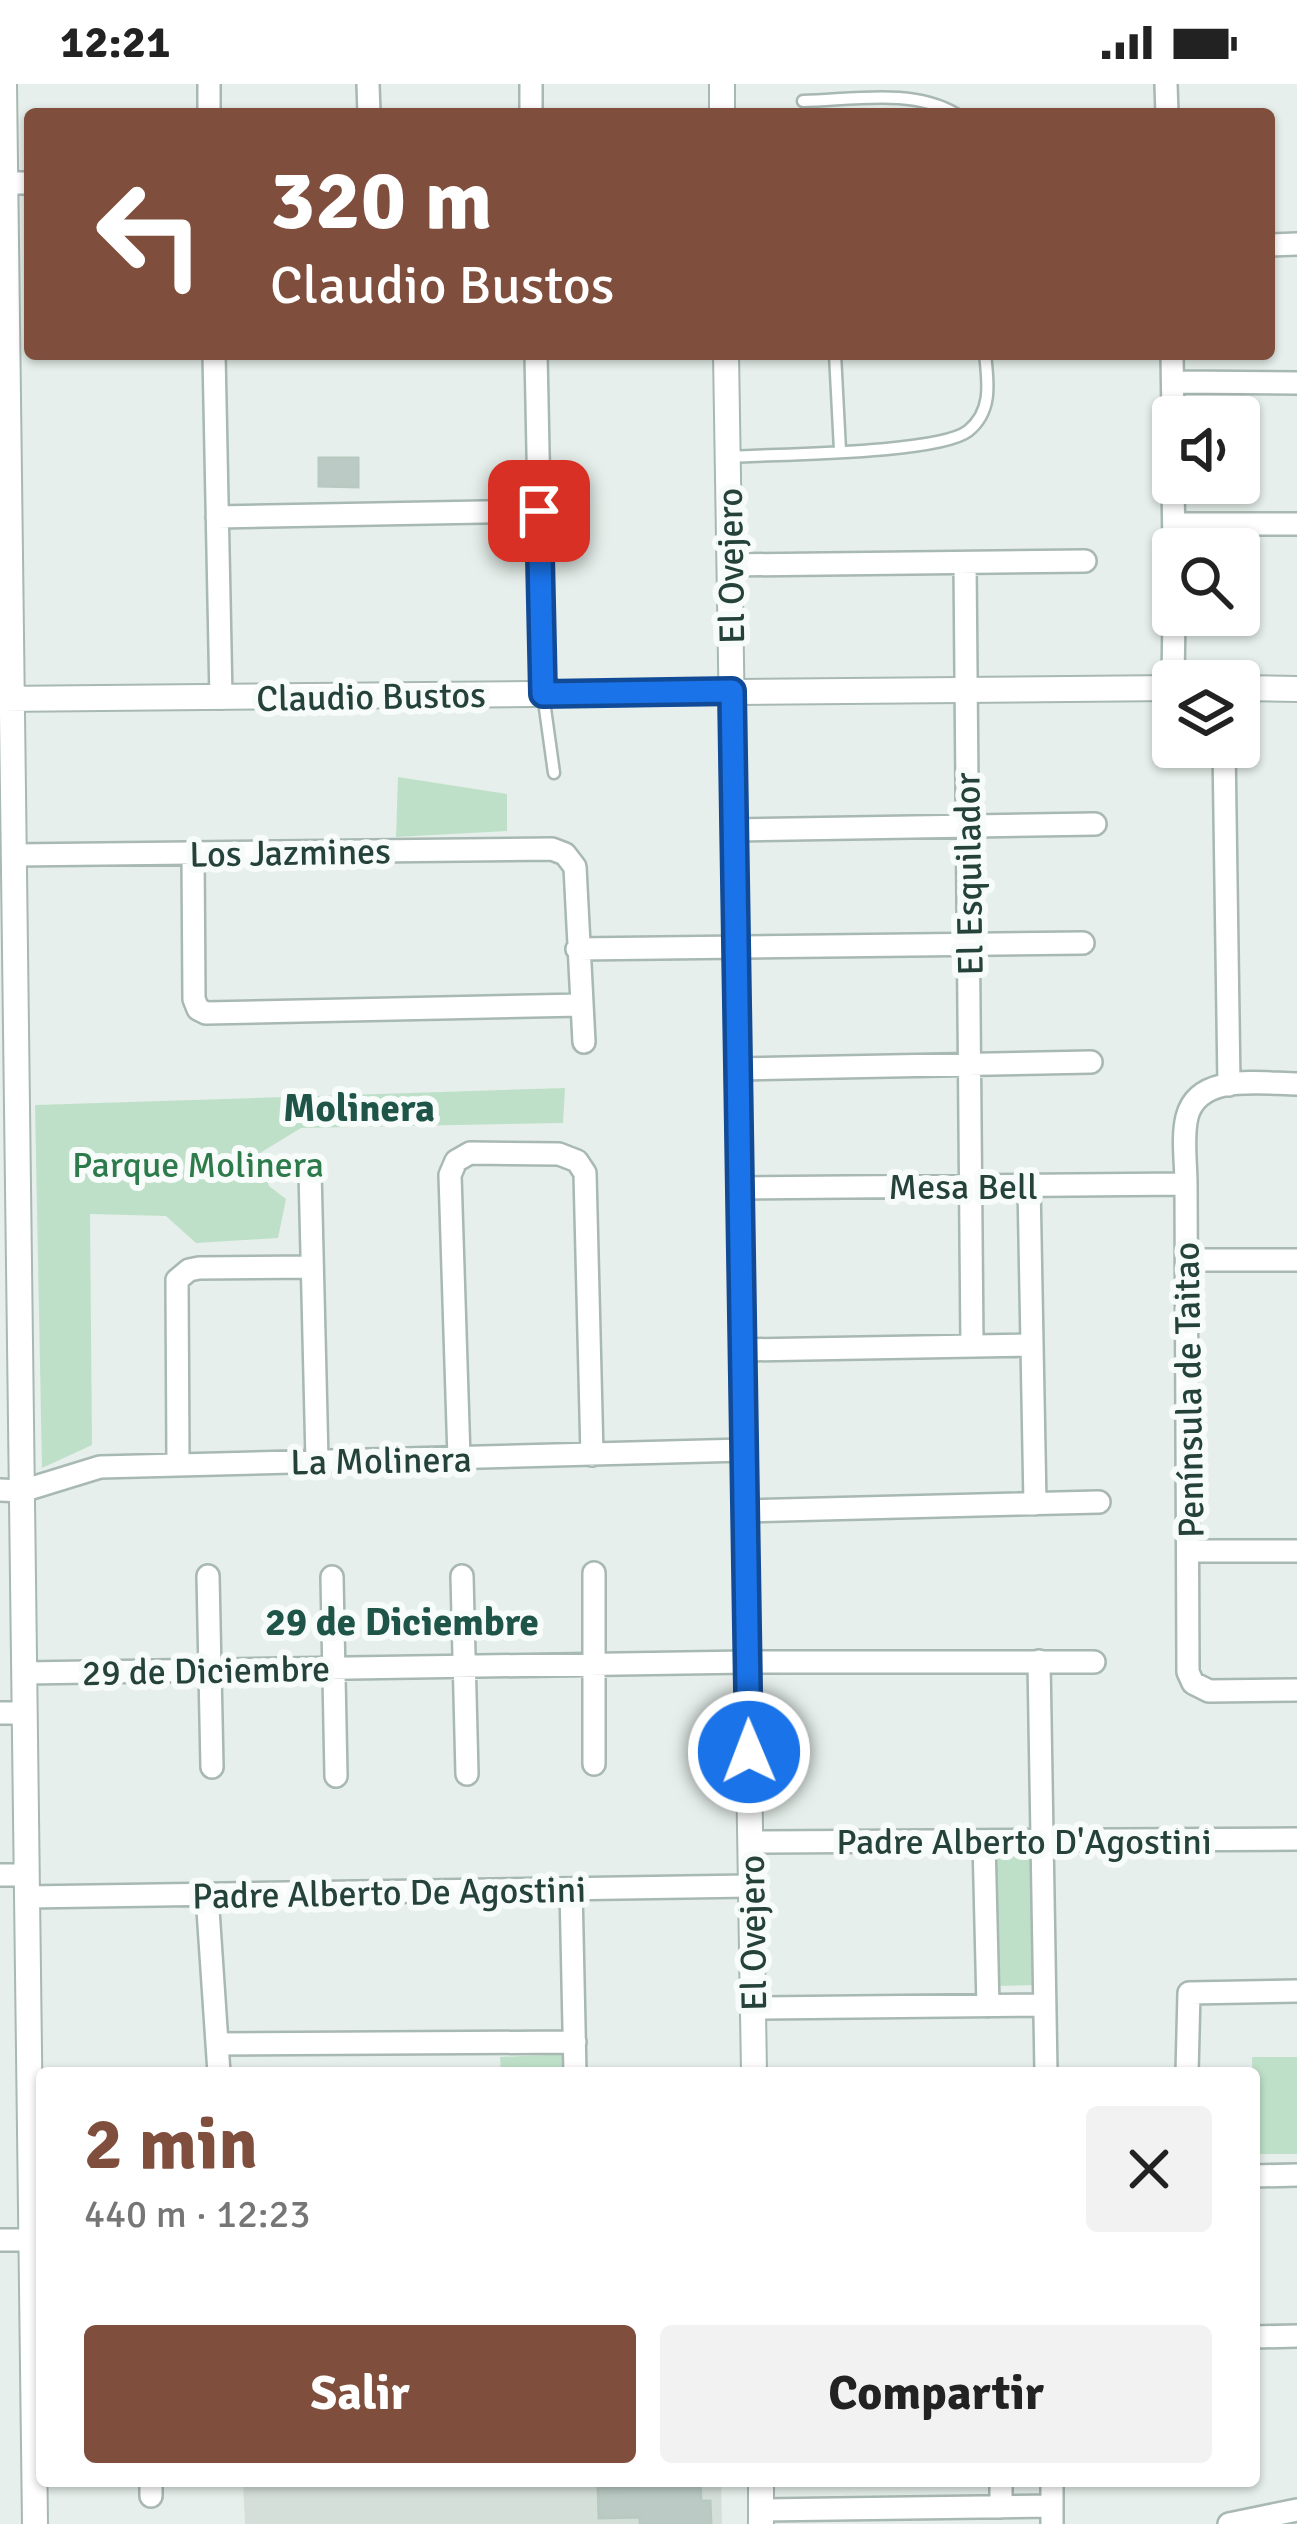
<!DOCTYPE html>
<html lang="es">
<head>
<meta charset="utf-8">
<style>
  :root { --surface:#fff; --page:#f2f2f2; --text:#222; --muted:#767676; --accent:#804e3d }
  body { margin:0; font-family:Signika,sans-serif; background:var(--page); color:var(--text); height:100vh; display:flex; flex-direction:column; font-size:45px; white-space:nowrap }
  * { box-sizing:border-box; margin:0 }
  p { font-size:39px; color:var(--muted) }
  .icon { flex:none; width:66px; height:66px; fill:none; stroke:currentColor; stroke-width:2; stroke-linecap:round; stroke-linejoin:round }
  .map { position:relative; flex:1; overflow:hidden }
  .side { position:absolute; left:36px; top:1983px; width:1224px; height:420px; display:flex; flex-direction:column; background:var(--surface); border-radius:12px; box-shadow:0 3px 9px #0004 }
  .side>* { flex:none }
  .guide { position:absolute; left:24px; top:24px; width:1251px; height:252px; border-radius:12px; box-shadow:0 3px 9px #0004; background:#804e3d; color:#fff; overflow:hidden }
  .buttons { position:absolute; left:1152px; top:312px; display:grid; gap:24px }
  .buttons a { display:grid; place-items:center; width:108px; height:108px; border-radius:12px; background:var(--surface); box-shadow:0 3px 9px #0004; font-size:60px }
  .pin { position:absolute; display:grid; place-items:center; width:102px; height:102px; color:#fff; margin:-51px; border-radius:24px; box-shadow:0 6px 18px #0006 }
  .me { position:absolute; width:132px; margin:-66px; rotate:359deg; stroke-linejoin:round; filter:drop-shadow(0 0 9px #0008) }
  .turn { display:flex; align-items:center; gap:42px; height:252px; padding:0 48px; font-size:54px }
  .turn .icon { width:156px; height:156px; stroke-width:2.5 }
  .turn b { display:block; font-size:84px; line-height:102px }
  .round { display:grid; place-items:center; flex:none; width:126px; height:126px; border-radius:12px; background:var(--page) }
  .summary { display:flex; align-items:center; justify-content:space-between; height:204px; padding:0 48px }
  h1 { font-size:72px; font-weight:700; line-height:90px; color:var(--accent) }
  .button { display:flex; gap:24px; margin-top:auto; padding:24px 48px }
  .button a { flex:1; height:138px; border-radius:12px; background:var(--accent); color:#fff; font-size:48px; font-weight:700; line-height:138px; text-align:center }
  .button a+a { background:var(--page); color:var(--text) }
  .status { display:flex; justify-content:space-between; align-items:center; height:84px; padding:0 60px; background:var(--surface); direction:ltr }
  .status svg { height:33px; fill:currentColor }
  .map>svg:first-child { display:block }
  .built { fill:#d4dfda }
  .green { fill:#bfe0c8 }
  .building { fill:#bbcac4; stroke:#b8c9c2; stroke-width:3 }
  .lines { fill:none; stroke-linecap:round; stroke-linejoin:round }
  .service-casing { stroke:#a8b8b2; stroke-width:15 }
  .minor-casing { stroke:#a8b8b2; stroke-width:26 }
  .tertiary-casing { stroke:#a8b8b2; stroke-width:28 }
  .service { stroke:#fff; stroke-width:10 }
  .minor { stroke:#fff; stroke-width:21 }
  .tertiary { stroke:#fff; stroke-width:24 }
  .route-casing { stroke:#114b97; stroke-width:30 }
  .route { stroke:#1a73e8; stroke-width:21 }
  .labels { text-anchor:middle; stroke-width:12; stroke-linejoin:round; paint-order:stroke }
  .street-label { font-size:36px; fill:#24423a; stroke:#f7fbf9 }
  .park-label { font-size:36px; fill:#2d7a4b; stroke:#f7fbf9 }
  .neighbourhood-label { font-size:39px; font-weight:bold; fill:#1f5548; stroke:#f7fbf9 }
</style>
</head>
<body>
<div class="status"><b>12:21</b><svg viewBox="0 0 49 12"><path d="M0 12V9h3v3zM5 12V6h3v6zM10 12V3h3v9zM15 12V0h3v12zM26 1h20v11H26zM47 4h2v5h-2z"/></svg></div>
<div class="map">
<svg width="1297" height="2440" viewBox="0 0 1297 2440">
  <rect width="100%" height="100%" fill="#e6efeb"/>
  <path class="built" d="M243,2397H721L722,2440H245Z"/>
  <path class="green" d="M398,693L507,710V747L396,753Z
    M565,1004L563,1039L301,1044L260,1069L269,1102L286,1115L278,1154L196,1159L166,1132L90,1130L92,1361L42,1384L35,1021Z
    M996,1767H1032L1033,1901L996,1902Z
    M566,1970L567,1989H501L500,1973Z
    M1252,1973H1297V2070H1254Z"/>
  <path class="building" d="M319,374H358V403L319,402Z
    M637,2397H700L701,2417H710L711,2440H640V2433L599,2434L598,2403L637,2402Z"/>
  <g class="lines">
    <g class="service-casing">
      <path id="service" d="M803,17C852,16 912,4 956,30
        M835,270L840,366
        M728,373C773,370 938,370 968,347C993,327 988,298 985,270
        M543,610L554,689"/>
    </g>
    <g class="minor-casing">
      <path id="minor" d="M209,0V30
        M368,0L369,30
        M531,0V30
        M1166,0L1167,30
        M5,99H30
        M1269,161L1297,160
        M214,270L221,614
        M536,270L543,610
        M1172,270L1173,333
        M1173,298L1297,299
        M1173,399L1174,465
        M217,433L539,427
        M1174,440H1297
        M965,479L972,1262
        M730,481L1085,477
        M1173,597L1174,531
        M1224,663L1229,1001
        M734,746L1095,740
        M193,769L194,915L198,925L206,929L581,921
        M14,771L552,765L565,770L575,783L584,958
        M577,865L1083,859
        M738,985L1091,978
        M1297,1000C1263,1000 1198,988 1187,1033C1182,1053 1186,1079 1186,1100L1188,1588L1193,1599L1209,1607L1297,1606
        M310,1087L317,1376
        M1029,1101L1035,1420
        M740,1104L1186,1100
        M1187,1176H1297
        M742,1266L1031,1261
        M459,1374L450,1091L456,1077L470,1069L559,1070L577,1077L585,1089L592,1371
        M178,1380L177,1196L189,1186L199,1184L312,1183
        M0,1406L22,1407L100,1383L744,1366
        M745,1427L1099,1418
        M1189,1467H1297
        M594,1489V1680
        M208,1492L212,1683
        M462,1492L467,1690
        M332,1493L336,1692
        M1039,1577L1046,1989
        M24,1589L747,1578H1094
        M0,1629H25
        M984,1757L988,1922
        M750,1758L1297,1755
        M0,1791H27
        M571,1805L575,1989
        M207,1811L219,1989
        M27,1813L750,1802
        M753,1924L1045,1921
        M218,1960L575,1958
        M1187,1989L1189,1909L1297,1907
        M1254,2092L1297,2091
        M0,2156H31
        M1254,2253L1297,2252
        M151,2397V2412
        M1001,2397V2423
        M1052,2397V2440
        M761,2426L1052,2422
        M1229,2440L1297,2426"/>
    </g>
    <g class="tertiary-casing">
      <path id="tertiary" d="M4,0L35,2440
        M722,0V30
        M726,270L754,1989
        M1239,604L1297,605
        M0,615L1173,604
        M761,2397V2440"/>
    </g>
    <use href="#service" class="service"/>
    <use href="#minor" class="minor"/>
    <use href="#tertiary" class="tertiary"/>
  </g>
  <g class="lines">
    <g class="route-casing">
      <path id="route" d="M539,427L543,610L732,607L749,1668"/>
    </g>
    <use href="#route" class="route"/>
  </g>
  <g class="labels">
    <g class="street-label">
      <text transform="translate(730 482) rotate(-91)" y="13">El Ovejero</text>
      <text transform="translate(371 612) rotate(-1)" y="13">Claudio Bustos</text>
      <text transform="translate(290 768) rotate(-1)" y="13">Los Jazmines</text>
      <text transform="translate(968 790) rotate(-91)" y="13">El Esquilador</text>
      <text x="963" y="1115">Mesa Bell</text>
      <text transform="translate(1188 1306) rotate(-91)" y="13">Península de Taitao</text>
      <text transform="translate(381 1376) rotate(-1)" y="13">La Molinera</text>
      <text transform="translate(206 1586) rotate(-1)" y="13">29 de Diciembre</text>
      <text x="1024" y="1770">Padre Alberto D'Agostini</text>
      <text transform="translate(389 1808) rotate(-1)" y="13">Padre Alberto De Agostini</text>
      <text transform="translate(752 1849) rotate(-91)" y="13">El Ovejero</text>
    </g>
    <g class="park-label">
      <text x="198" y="1093">Parque Molinera</text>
    </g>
    <g class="neighbourhood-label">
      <text x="359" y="1037">Molinera</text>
      <text x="402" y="1551">29 de Diciembre</text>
    </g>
  </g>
</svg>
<div class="buttons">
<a><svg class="icon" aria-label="sound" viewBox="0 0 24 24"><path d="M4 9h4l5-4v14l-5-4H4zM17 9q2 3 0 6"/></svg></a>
<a><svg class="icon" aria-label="search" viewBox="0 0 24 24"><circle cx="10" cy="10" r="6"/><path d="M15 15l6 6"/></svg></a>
<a><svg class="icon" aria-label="layers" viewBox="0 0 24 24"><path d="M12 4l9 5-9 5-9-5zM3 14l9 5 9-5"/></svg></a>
</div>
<div class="pin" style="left:539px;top:427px;background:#d93025"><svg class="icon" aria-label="arrive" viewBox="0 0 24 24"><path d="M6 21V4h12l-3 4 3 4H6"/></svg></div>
<svg class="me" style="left:749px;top:1668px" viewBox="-20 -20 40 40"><circle r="17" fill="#1a73e8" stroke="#fff" stroke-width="3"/><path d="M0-11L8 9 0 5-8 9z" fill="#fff"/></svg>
<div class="guide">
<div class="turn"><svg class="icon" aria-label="left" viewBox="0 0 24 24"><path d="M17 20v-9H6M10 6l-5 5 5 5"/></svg><div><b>320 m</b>Claudio Bustos</div></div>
</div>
<section class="side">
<div class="summary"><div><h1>2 min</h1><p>440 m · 12:23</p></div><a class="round"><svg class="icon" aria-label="close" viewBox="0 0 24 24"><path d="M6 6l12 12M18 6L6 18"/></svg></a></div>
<div class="button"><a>Salir</a><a>Compartir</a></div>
</section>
</div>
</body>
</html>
